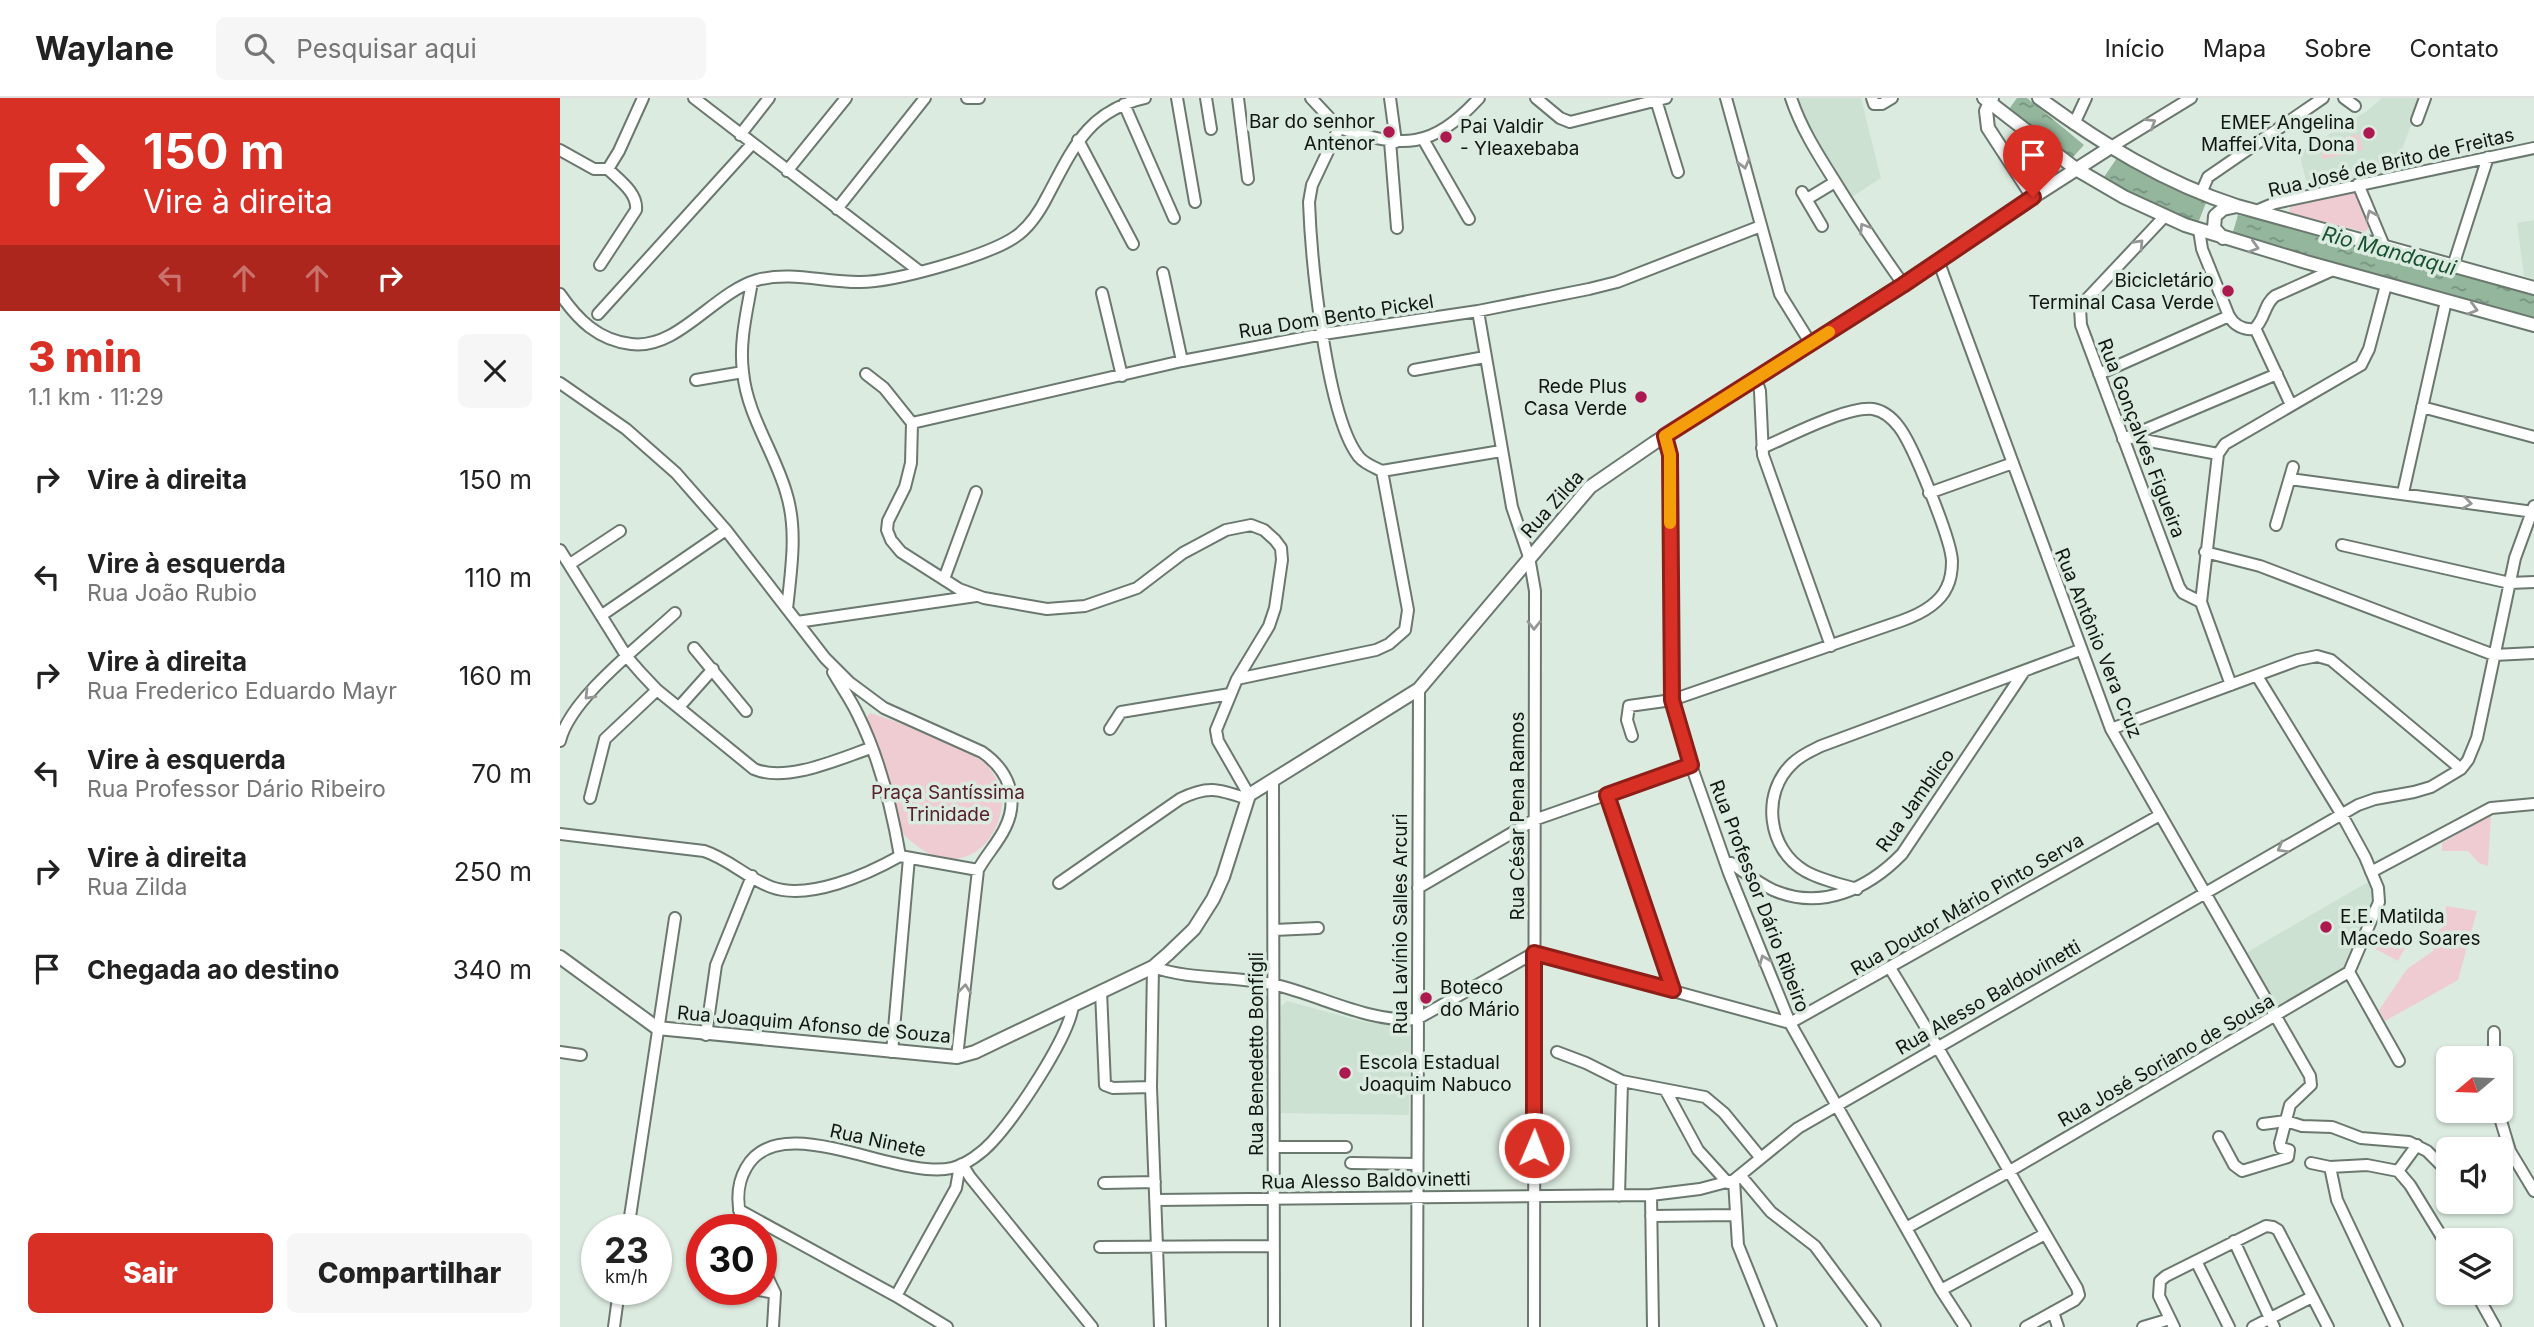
<!DOCTYPE html>
<html lang="pt">
<head>
<meta charset="utf-8">
<style>
  :root { --surface:#fff; --page:#f6f6f6; --text:#222; --muted:#767676; --line:#e0e0e0; --accent:#d93025 }
  body { margin:0; font-family:Inter,sans-serif; background:var(--page); color:var(--text); height:100vh; display:flex; flex-direction:column; font-size:26px; white-space:nowrap }
  * { box-sizing:border-box; margin:0 }
  p { font-size:23px; color:var(--muted) }
  .icon { flex:none; width:38px; height:38px; fill:none; stroke:currentColor; stroke-width:2; stroke-linecap:round; stroke-linejoin:round }
  .map { position:relative; flex:1; overflow:hidden }
  .details { display:flex; flex-direction:column; background:var(--surface); width:560px }
  .details>* { flex:none }
  .hud { background:#d93025; color:#fff; overflow:hidden }
  .needle { width:46px; rotate:251deg }
  .tools { position:absolute; left:1876px; top:948px; display:grid; gap:14px }
  .tools a { display:grid; place-items:center; width:77px; height:77px; border-radius:10px; background:var(--surface); box-shadow:0 2px 5px #0004; font-size:35px }
  .speed { position:absolute; left:21px; top:1116px; display:flex; gap:14px; font-size:35px; font-weight:700; text-align:center }
  .speed>* { display:grid; place-content:center; width:91px; height:91px; border-radius:50%; background:var(--surface); box-shadow:0 2px 5px #0004; line-height:1 }
  .speed small { font-size:18px; font-weight:400 }
  .speed .limit { border:10px solid #d22; background:#fff; color:#111 }
  .pin { position:absolute; display:grid; place-items:center; width:60px; height:60px; color:#fff; margin:-72px -30px; border-radius:50% 50% 50% 0; rotate:-45deg; box-shadow:0 0 7px #0007 }
  .pin .icon { rotate:45deg }
  .me { position:absolute; width:77px; margin:-38px; rotate:1deg; stroke-linejoin:round; filter:drop-shadow(0 0 5px #0008) }
  .turn { display:flex; align-items:center; gap:24px; height:147px; padding:0 28px; font-size:32px }
  .turn .icon { width:91px; height:91px; stroke-width:2.5 }
  .turn b { display:block; font-size:49px; line-height:60px }
  .lanes { display:flex; align-items:center; height:66px; padding:0 28px; background:#0003; justify-content:center; gap:35px; direction:ltr }
  .lanes .off { opacity:.35 }
  .round { display:grid; place-items:center; flex:none; width:74px; height:74px; border-radius:10px; background:var(--page) }
  .headline { display:flex; align-items:center; justify-content:space-between; height:119px; padding:0 28px }
  h1 { font-size:42px; font-weight:800; line-height:52px; color:var(--accent) }
  .button { display:flex; gap:14px; margin-top:auto; padding:14px 28px }
  .button a { flex:1; height:80px; border-radius:10px; background:var(--accent); color:#fff; font-size:28px; font-weight:800; line-height:80px; text-align:center }
  .button a+a { background:var(--page); color:var(--text) }
  ul { padding:0; list-style:none }
  li { display:flex; align-items:center; gap:21px; height:98px; padding:0 28px }
  li div { flex:1 }
  li b { display:block; font-size:26px }
  li em { font-style:normal }
  header { display:flex; align-items:center; gap:42px; box-sizing:border-box; height:98px; padding:0 35px; background:var(--surface); border-bottom:2px solid var(--line) }
  header strong { font-size:33px }
  nav { display:flex; gap:38px; margin-inline-start:auto; font-size:24px }
  .search { width:490px; height:63px; background:var(--page); display:flex; align-items:center; gap:18px; box-sizing:border-box; padding:0 24px; border-radius:10px; color:var(--muted); font-size:26px }
  main { display:flex; flex:1; min-height:0 }
  .map>svg:first-child { display:block }
  .built { fill:#cce1d1 }
  .green { fill:#efccd2 }
  .water { fill:url(#water-ripples) }
  .lines { fill:none; stroke-linecap:round; stroke-linejoin:round }
  .minor-casing { stroke:#6a786e; stroke-width:14 }
  .major-casing { stroke:#6a786e; stroke-width:16 }
  .minor { stroke:#fff; stroke-width:10 }
  .major { stroke:#fff; stroke-width:12 }
  .oneway { stroke:#949795 }
  .route-casing { stroke:#8d1f18; stroke-width:18 }
  .route { stroke:#d93025; stroke-width:12 }
  .slow { stroke:#f59e0b; stroke-width:12 }
  .poi-dot { fill:#ab194e; stroke:#dcebe0; stroke-width:2.5 }
  .labels { text-anchor:middle; stroke-width:7; stroke-linejoin:round; paint-order:stroke }
  .poi-label { font-size:19px; fill:#111713; stroke:#dcebe0; text-anchor:end }
  .street-label { font-size:19px; fill:#111713; stroke:#dcebe0 }
  .park-label { font-size:19px; fill:#57202e; stroke:#dcebe0 }
  .water-label { font-size:21px; font-style:italic; fill:#18512f; stroke:#dcebe0 }
</style>
</head>
<body>
<header>
<strong>Waylane</strong>
<div class="search"><svg class="icon" aria-label="search" viewBox="0 0 24 24"><circle cx="10" cy="10" r="6"/><path d="M15 15l6 6"/></svg>Pesquisar aqui</div>
<nav><a>Início</a><a>Mapa</a><a>Sobre</a><a>Contato</a></nav>
</header>
<main>
<section class="details">
<div class="hud">
<div class="turn"><svg class="icon" aria-label="right" viewBox="0 0 24 24"><path d="M7 20v-9h11M14 6l5 5-5 5"/></svg><div><b>150 m</b>Vire à direita</div></div>
<div class="lanes"><svg class="icon off" aria-label="left" viewBox="0 0 24 24"><path d="M17 20v-9H6M10 6l-5 5 5 5"/></svg><svg class="icon off" aria-label="ahead" viewBox="0 0 24 24"><path d="M12 20V5M6 11l6-6 6 6"/></svg><svg class="icon off" aria-label="ahead" viewBox="0 0 24 24"><path d="M12 20V5M6 11l6-6 6 6"/></svg><svg class="icon" aria-label="right" viewBox="0 0 24 24"><path d="M7 20v-9h11M14 6l5 5-5 5"/></svg></div>
</div>
<div class="headline"><div><h1>3 min</h1><p>1.1 km · 11:29</p></div><a class="round"><svg class="icon" aria-label="close" viewBox="0 0 24 24"><path d="M6 6l12 12M18 6L6 18"/></svg></a></div>
<ul>
<li><svg class="icon" aria-label="right" viewBox="0 0 24 24"><path d="M7 20v-9h11M14 6l5 5-5 5"/></svg><div><b>Vire à direita</b></div><em>150 m</em></li>
<li><svg class="icon" aria-label="left" viewBox="0 0 24 24"><path d="M17 20v-9H6M10 6l-5 5 5 5"/></svg><div><b>Vire à esquerda</b><p>Rua João Rubio</p></div><em>110 m</em></li>
<li><svg class="icon" aria-label="right" viewBox="0 0 24 24"><path d="M7 20v-9h11M14 6l5 5-5 5"/></svg><div><b>Vire à direita</b><p>Rua Frederico Eduardo Mayr</p></div><em>160 m</em></li>
<li><svg class="icon" aria-label="left" viewBox="0 0 24 24"><path d="M17 20v-9H6M10 6l-5 5 5 5"/></svg><div><b>Vire à esquerda</b><p>Rua Professor Dário Ribeiro</p></div><em>70 m</em></li>
<li><svg class="icon" aria-label="right" viewBox="0 0 24 24"><path d="M7 20v-9h11M14 6l5 5-5 5"/></svg><div><b>Vire à direita</b><p>Rua Zilda</p></div><em>250 m</em></li>
<li><svg class="icon" aria-label="arrive" viewBox="0 0 24 24"><path d="M6 21V4h12l-3 4 3 4H6"/></svg><div><b>Chegada ao destino</b></div><em>340 m</em></li>
</ul>
<div class="button"><a>Sair</a><a>Compartilhar</a></div>
</section>
<div class="map">
<svg width="1974" height="1229" viewBox="0 0 1974 1229">
  <defs>
    <pattern id="water-ripples" width="26" height="14" patternUnits="userSpaceOnUse" patternTransform="scale(1.75)"><rect width="26" height="14" fill="#94b69d"/><path d="M2 4q2-2 4 0t4 0M15 11q2-2 4 0t4 0" fill="none" stroke="#77937f"/></pattern>
  </defs>
  <rect width="100%" height="100%" fill="#dcebe0"/>
  <path class="built" d="M1236,0H1301L1321,80L1292,99L1261,53Z
    M1822,0H1861L1834,73L1748,90L1739,55L1807,13Z
    M1974,122V181L1964,178L1957,125Z
    M1808,784L1814,801L1783,870L1720,909L1715,908L1684,856Z
    M727,903L804,924L845,929L850,935L849,1017L720,1015L721,908Z"/>
  <path class="green" d="M1799,36L1803,52L1763,61L1759,45Z
    M1796,94L1810,128L1805,134L1730,115L1729,112L1731,107Z
    M310,615C332,621 415,653 428,668C432,674 440,685 441,691C448,727 419,769 381,760C367,757 354,746 344,737L306,626V620Z
    M1931,717L1928,768L1919,765L1908,753H1882V745Z
    M1886,808L1917,813L1898,882L1825,923L1819,912L1847,871L1873,853L1876,835L1885,827Z
    M1820,833L1847,846L1838,863L1812,849Z"/>
  <path class="water" d="M1457,0H1467L1524,47L1512,60L1449,11Z
    M1557,60L1646,105L1638,125L1559,89L1544,79Z
    M1678,117L1731,129L1974,197V220L1672,137Z"/>
  <g class="lines">
    <g class="minor-casing">
      <path id="minor" d="M134,0L359,173
        M407,0H419
        M617,0L635,104
        M646,0L651,31
        M678,0L688,81
        M751,0L779,30L752,87L749,104C751,159 766,318 799,359C805,366 814,369 822,373L941,353
        M830,0L836,44
        M976,0L1000,20L1010,24L1106,0
        M1166,0L1220,196L1251,246
        M1231,0C1241,30 1257,55 1274,82C1296,118 1319,152 1343,186
        M1312,0L1314,6H1322L1332,0
        M1784,0L1795,8
        M1096,2L1118,74
        M564,6L614,120
        M1857,22L1865,0
        M1514,26L1526,0
        M779,30C844,50 871,52 919,0
        M180,37L209,0
        M863,41L909,121
        M518,42L573,146
        M830,43L837,130
        M1551,49L1631,0
        M0,52L34,71H48L59,53L83,0
        M227,73L286,0
        M1798,86L1824,148
        M1242,94L1262,128
        M1641,95L1648,79L1763,0
        M1247,101L1275,84
        M277,111L365,0
        M1696,113L1715,105L1974,50
        M1605,118L1526,202L1520,210L1521,227L1619,489L1623,495L1641,504
        M1639,132L1642,151L1669,218C1674,227 1683,232 1694,231C1705,222 1704,206 1715,198L1773,172
        M1378,162L1551,631L1750,978L1751,987L1730,1007L1720,1045L1721,1050L1729,1052L1728,1059L1682,1073L1674,1067L1659,1039
        M40,167L76,112C78,95 59,82 48,71
        M1893,168L1928,59
        M603,175L622,263
        M192,184C187,213 179,244 183,274C187,317 214,353 226,394C238,432 231,472 227,511
        M542,195L562,278
        M0,196C18,222 38,242 71,246C118,252 153,195 197,182C230,173 264,184 298,184C332,185 427,158 455,139C470,129 480,113 488,97C513,50 528,13 585,0
        M918,213L952,409L969,459L975,493L974,1229
        M38,216L192,46
        M1695,230L1731,307
        M854,272L925,259
        M306,276L324,290L352,325L351,365L345,389L328,423L327,432L331,442L341,454L399,491L424,500L487,511L525,508L577,490L623,455L666,432L691,427L704,432L715,442L721,450L722,462L715,510L709,528L677,581L656,632L658,643L689,697
        M1539,276L1669,218
        M1196,281L1200,293L1203,357L1271,548
        M136,282L183,274
        M0,285L66,331L116,375L166,432L265,560L289,584L324,610L422,654C448,672 460,700 445,730C438,745 426,757 418,772L340,758
        M1862,309L1974,339
        M352,325L622,263L763,236L918,213L1029,191L1057,184L1201,128
        M1105,338L1110,357L1112,602L1131,667L1169,775L1230,925L1381,1192L1405,1229
        M1568,339L1658,356
        M1563,341L1717,276
        M1730,381L1974,414
        M1369,395L1453,365
        M1843,395L1886,203
        M1716,427L1733,369
        M1782,447L1950,485L1974,484
        M0,452L67,559L81,575L97,592L194,671C227,685 278,661 311,650
        M1645,454L1700,468L1934,557L1974,555
        M10,466L60,433
        M384,481L416,394
        M42,517L166,432
        M237,524L416,498
        M134,550L186,613
        M273,574C281,588 291,602 298,617C319,659 332,711 340,758
        M677,581L816,552L829,546L845,532L848,512L822,373
        M1671,587L1641,504L1658,356L1665,346L1801,267L1809,251L1826,187
        M119,609L153,571
        M550,631L561,614L670,596
        M1551,631L1738,562L1757,558L1771,562L1901,671
        M1072,638L1067,622L1069,608L1112,602L1341,523C1358,517 1379,507 1387,489C1391,481 1392,472 1392,463C1391,441 1353,347 1339,329C1333,321 1324,313 1313,311C1286,308 1228,339 1202,350
        M0,643C10,600 83,545 115,515
        M713,682L714,1229
        M1047,697L1113,892
        M30,700L45,641L97,592
        M0,736L144,753C169,761 187,780 211,789C249,803 308,776 340,758
        M1165,764L1171,765C1184,774 1198,785 1213,792C1261,813 1308,791 1342,756L1463,575
        M1811,774L1931,710L1974,706
        M499,785L620,701C648,687 658,691 688,701
        M858,790L974,722L1131,667
        M1297,791C1280,786 1261,782 1245,773C1208,752 1200,695 1233,665C1241,657 1251,653 1261,648L1520,552
        M714,832L758,830
        M1330,870C1395,975 1454,1084 1517,1190L1519,1197L1515,1202L1466,1229
        M1789,874L1839,963
        M541,893L545,987L553,990L591,989
        M1230,925L1600,717
        M146,937L156,867L192,778
        M0,954L21,957
        M332,954L349,760
        M997,954L1026,965L1062,983L1145,999L1164,1015L1200,1059
        M397,959L418,772
        M1934,961V934
        M1106,993L1138,1052L1168,1085
        M1938,1013L1950,1053L1974,1093
        M1703,1026L1726,1023L1742,1028L1772,1029L1801,1040L1849,1044L1867,1053L1888,1074
        M714,1049H786
        M791,1065L857,1066
        M1751,1065L1770,1069L1807,1067L1838,1073L1850,1087L1888,1149
        M402,1066L410,1079L532,1229
        M1770,1069L1777,1102L1837,1229
        M1838,1073L1857,1047
        M1180,1077L1211,1114L1255,1148L1315,1229
        M1174,1082L1178,1147L1211,1229
        M544,1085L595,1084
        M1091,1097L1140,1091L1174,1082L1238,1030L1798,707L1815,701L1854,694L1871,689L1901,671L1908,662L1917,640L1955,460L1974,408
        M1059,1098L1062,983
        M596,1102L1091,1097L1093,1229
        M179,1112L336,1198L387,1229
        M1091,1118L1176,1117
        M1346,1130L1448,1074L1789,874L1819,804L1818,790L1805,759L1782,717L1697,578
        M68,1132L115,820
        M185,1132C177,1112 175,1089 186,1070C219,1009 337,1083 392,1070C406,1067 423,1054 432,1044C456,1018 508,941 513,908
        M1674,1143L1714,1229
        M540,1149L714,1148
        M1636,1163L1669,1229
        M201,1166L215,1195L213,1229
        M199,1192L215,1195
        M1381,1192L1485,1136
        M1916,1195L1935,1229
        M336,1198L396,1090L400,1067
        M1493,1214L1498,1229
        M54,1229L59,1192
        M600,1229L591,989L593,869C633,883 675,877 716,887C762,898 809,925 857,921L974,855L1230,925
        M857,1229L859,591
        M1583,1229L1610,1221
        M1614,1229L1599,1198L1600,1183L1606,1178L1706,1128L1713,1129L1718,1132L1768,1229
        M1693,1229L1752,1199"/>
    </g>
    <g class="major-casing">
      <path id="major" d="M1424,0L1516,71L1564,99L1625,127L1746,164L1974,227
        M1432,0L1426,13L1428,30L1473,99
        M1479,0C1540,45 1605,85 1677,108L1974,190
        M1663,140L1654,130L1655,118L1663,111L1677,108
        M0,859L97,930L397,959L415,954L593,869L608,856L634,831L653,801L663,779L689,697L859,591L1030,389L1094,345L1343,186L1473,99L1551,49"/>
    </g>
    <use href="#minor" class="minor"/>
    <use href="#major" class="major"/>
  </g>
  <defs><path id="oneway-chevron" d="M-2-3.5L2.5 0L-2 3.5" fill="none" stroke-width="1.6" stroke-linecap="round" stroke-linejoin="round" transform="scale(1.75)"/></defs>
  <g class="oneway">
    <use href="#oneway-chevron" transform="translate(1591 25) rotate(-32)"/>
    <use href="#oneway-chevron" transform="translate(1184 66) rotate(75)"/>
    <use href="#oneway-chevron" transform="translate(1811 117) rotate(-113)"/>
    <use href="#oneway-chevron" transform="translate(1304 130) rotate(-122)"/>
    <use href="#oneway-chevron" transform="translate(1579 146) rotate(-47)"/>
    <use href="#oneway-chevron" transform="translate(1694 149) rotate(16)"/>
    <use href="#oneway-chevron" transform="translate(1913 211) rotate(16)"/>
    <use href="#oneway-chevron" transform="translate(1907 405) rotate(8)"/>
    <use href="#oneway-chevron" transform="translate(974 527) rotate(90)"/>
    <use href="#oneway-chevron" transform="translate(29 597) rotate(134)"/>
    <use href="#oneway-chevron" transform="translate(1722 750) rotate(151)"/>
    <use href="#oneway-chevron" transform="translate(1204 862) rotate(-112)"/>
    <use href="#oneway-chevron" transform="translate(405 891) rotate(-84)"/>
  </g>
  <g class="lines">
    <g class="route-casing">
      <path id="route" d="M974,1050V855L1113,892L1047,697L1131,667L1112,602L1110,357L1105,338L1343,187L1473,99"/>
    </g>
    <use href="#route" class="route"/>
    <path class="slow" d="M1110,425V357L1105,338L1269,234"/>
  </g>
  <g class="poi-dot">
    <circle cx="829" cy="34" r="7"/>
    <circle cx="1809" cy="35" r="7"/>
    <circle cx="886" cy="39" r="7"/>
    <circle cx="1668" cy="193" r="7"/>
    <circle cx="1081" cy="299" r="7"/>
    <circle cx="1766" cy="829" r="7"/>
    <circle cx="866" cy="900" r="7"/>
    <circle cx="785" cy="975" r="7"/>
  </g>
  <g class="labels">
    <g class="poi-label">
      <text x="815" y="30">Bar do senhor<tspan x="815" dy="22">Antenor</tspan></text>
      <text x="1795" y="31">EMEF Angelina<tspan x="1795" dy="22">Maffei Vita, Dona</tspan></text>
      <text x="900" y="35" text-anchor="start">Pai Valdir<tspan x="900" dy="22">- Yleaxebaba</tspan></text>
      <text x="1654" y="189">Bicicletário<tspan x="1654" dy="22">Terminal Casa Verde</tspan></text>
      <text x="1067" y="295">Rede Plus<tspan x="1067" dy="22">Casa Verde</tspan></text>
      <text x="1780" y="825" text-anchor="start">E.E. Matilda<tspan x="1780" dy="22">Macedo Soares</tspan></text>
      <text x="880" y="896" text-anchor="start">Boteco<tspan x="880" dy="22">do Mário</tspan></text>
      <text x="799" y="971" text-anchor="start">Escola Estadual<tspan x="799" dy="22">Joaquim Nabuco</tspan></text>
    </g>
    <g class="street-label">
      <text transform="translate(1831 64) rotate(-13)" y="7">Rua José de Brito de Freitas</text>
      <text transform="translate(776 218) rotate(-9)" y="7">Rua Dom Bento Pickel</text>
      <text transform="translate(1582 340) rotate(69)" y="7">Rua Gonçalves Figueira</text>
      <text transform="translate(992 406) rotate(-48)" y="7">Rua Zilda</text>
      <text transform="translate(1539 545) rotate(68)" y="7">Rua Antônio Vera Cruz</text>
      <text transform="translate(1355 702) rotate(-55)" y="7">Rua Jamblico</text>
      <text transform="translate(957 718) rotate(-90)" y="7">Rua César Pena Ramos</text>
      <text transform="translate(1200 798) rotate(69)" y="7">Rua Professor Dário Ribeiro</text>
      <text transform="translate(1407 806) rotate(-30)" y="7">Rua Doutor Mário Pinto Serva</text>
      <text transform="translate(840 826) rotate(-90)" y="7">Rua Lavínio Salles Arcuri</text>
      <text transform="translate(1428 899) rotate(-30)" y="7">Rua Alesso Baldovinetti</text>
      <text transform="translate(254 926) rotate(5)" y="7">Rua Joaquim Afonso de Souza</text>
      <text transform="translate(696 956) rotate(-90)" y="7">Rua Benedetto Bonfigli</text>
      <text transform="translate(1606 962) rotate(-30)" y="7">Rua José Soriano de Sousa</text>
      <text transform="translate(318 1042) rotate(12)" y="7">Rua Ninete</text>
      <text transform="translate(806 1082) rotate(-1)" y="7">Rua Alesso Baldovinetti</text>
    </g>
    <g class="park-label">
      <text x="388" y="701">Praça Santíssima<tspan x="388" dy="22">Trinidade</tspan></text>
    </g>
    <g class="water-label">
      <text transform="translate(1829 153) rotate(15)" y="7">Rio Mandaqui</text>
    </g>
  </g>
</svg>
<div class="tools">
<a><svg class="needle" viewBox="-14 -14 28 28"><path d="M0-13l5 13h-10z" fill="#e53935"/><path d="M0 13l5-13h-10z" fill="#767676"/></svg></a>
<a><svg class="icon" aria-label="sound" viewBox="0 0 24 24"><path d="M4 9h4l5-4v14l-5-4H4zM17 9q2 3 0 6"/></svg></a>
<a><svg class="icon" aria-label="layers" viewBox="0 0 24 24"><path d="M12 4l9 5-9 5-9-5zM3 14l9 5 9-5"/></svg></a>
</div>
<div class="speed"><div>23<small>km/h</small></div><div class="limit">30</div></div>
<div class="pin" style="left:1473px;top:99px;background:#d93025"><svg class="icon" aria-label="arrive" viewBox="0 0 24 24"><path d="M6 21V4h12l-3 4 3 4H6"/></svg></div>
<svg class="me" style="left:974px;top:1050px" viewBox="-20 -20 40 40"><circle r="17" fill="#d93025" stroke="#fff" stroke-width="3"/><path d="M0-11L8 9 0 5-8 9z" fill="#fff"/></svg>
</div>
</main>
</body>
</html>
